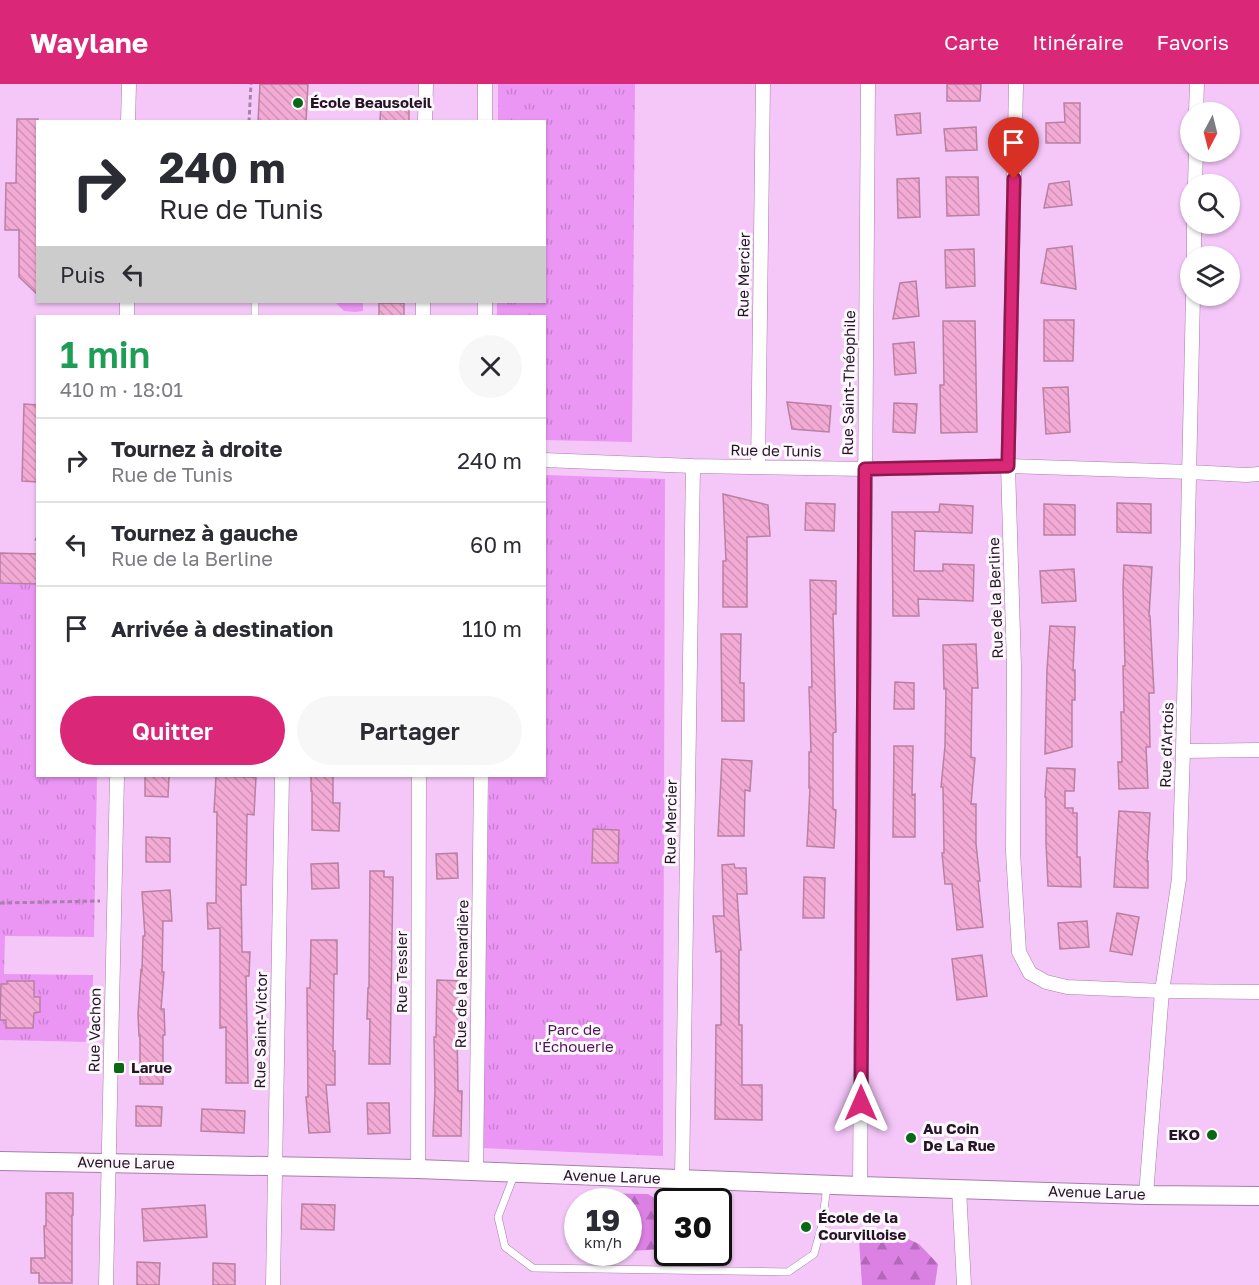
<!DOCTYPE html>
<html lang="fr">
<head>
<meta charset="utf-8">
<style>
  :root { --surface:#fff; --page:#f7f7f7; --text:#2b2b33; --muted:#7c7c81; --line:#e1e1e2; --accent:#db2777 }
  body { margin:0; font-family:"Golos Text",sans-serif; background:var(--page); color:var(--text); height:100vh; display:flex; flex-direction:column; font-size:22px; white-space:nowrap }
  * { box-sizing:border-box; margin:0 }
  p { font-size:20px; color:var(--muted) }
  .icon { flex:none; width:33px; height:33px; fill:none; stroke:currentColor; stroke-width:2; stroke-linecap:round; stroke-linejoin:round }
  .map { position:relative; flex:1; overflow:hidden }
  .sheet { position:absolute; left:36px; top:231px; width:510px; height:462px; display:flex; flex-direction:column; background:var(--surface); border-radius:0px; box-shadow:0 2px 4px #0004 }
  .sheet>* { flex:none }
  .banner { position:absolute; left:36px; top:36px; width:510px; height:183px; border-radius:0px; box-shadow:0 2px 4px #0004; background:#fff; color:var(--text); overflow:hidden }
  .needle { width:39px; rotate:187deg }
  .tools { position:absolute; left:1180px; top:18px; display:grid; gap:12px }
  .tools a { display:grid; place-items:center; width:60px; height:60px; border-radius:50%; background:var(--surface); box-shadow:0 2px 4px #0004; font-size:30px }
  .speed { position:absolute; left:564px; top:1104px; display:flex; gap:12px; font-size:30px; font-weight:700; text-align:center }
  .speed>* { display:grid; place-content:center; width:78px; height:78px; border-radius:50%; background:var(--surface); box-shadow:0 2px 4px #0004; line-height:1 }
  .speed small { font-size:15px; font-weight:400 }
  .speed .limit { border:3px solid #111; border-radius:9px; background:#fff; color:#111 }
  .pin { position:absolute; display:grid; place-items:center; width:51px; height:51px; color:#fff; margin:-62px -26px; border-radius:50% 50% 50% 0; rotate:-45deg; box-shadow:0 0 6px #0007 }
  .pin .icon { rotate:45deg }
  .me { position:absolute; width:66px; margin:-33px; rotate:0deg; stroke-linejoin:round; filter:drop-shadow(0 0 4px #0008) }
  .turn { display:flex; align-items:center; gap:21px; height:126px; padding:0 24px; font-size:27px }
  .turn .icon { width:78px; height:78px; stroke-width:2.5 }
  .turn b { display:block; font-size:42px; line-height:51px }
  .then { display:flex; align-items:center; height:57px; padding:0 24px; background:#0003; gap:12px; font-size:22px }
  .round { display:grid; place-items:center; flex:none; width:63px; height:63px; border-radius:32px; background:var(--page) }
  .head { display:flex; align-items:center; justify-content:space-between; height:102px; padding:0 24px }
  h1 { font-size:36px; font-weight:600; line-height:45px; color:#1e9e55 }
  .action { display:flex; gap:12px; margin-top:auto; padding:12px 24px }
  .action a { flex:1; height:69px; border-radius:36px; background:var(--accent); color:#fff; font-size:24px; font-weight:600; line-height:69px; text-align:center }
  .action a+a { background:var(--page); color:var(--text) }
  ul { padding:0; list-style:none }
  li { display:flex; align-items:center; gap:18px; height:84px; padding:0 24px; border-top:2px solid var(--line) }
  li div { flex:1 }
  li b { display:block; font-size:22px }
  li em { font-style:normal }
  header { display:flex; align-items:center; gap:36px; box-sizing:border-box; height:84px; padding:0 30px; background:var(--accent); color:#fff }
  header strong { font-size:28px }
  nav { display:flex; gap:33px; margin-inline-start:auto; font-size:21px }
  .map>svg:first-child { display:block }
  .forest { fill:url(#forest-firs) }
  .park { fill:url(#park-tufts) }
  .building { fill:url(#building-back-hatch); stroke:#b980a1; stroke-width:1.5 }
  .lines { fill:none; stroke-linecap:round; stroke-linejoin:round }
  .service-casing { stroke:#a87dab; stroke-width:8 }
  .minor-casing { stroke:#a87dab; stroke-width:15 }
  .tertiary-casing { stroke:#a87dab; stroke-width:20 }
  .path { stroke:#a583a8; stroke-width:3; stroke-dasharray:4.5 3; stroke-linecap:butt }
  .service { stroke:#fff; stroke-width:7 }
  .minor { stroke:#fff; stroke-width:14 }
  .tertiary { stroke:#fff; stroke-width:18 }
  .route-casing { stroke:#8e194d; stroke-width:15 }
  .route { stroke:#db2777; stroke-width:10 }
  .poi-dot { fill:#076913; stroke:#fdf8fd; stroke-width:2 }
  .labels { text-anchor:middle; stroke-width:6; stroke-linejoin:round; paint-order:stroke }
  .poi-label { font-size:15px; font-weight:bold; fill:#241425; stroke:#fdf8fd; text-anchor:start }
  .street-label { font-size:15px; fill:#241425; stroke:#fdf8fd }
  .park-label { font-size:15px; fill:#4e1654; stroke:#fdf8fd }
</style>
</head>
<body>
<header>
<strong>Waylane</strong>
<nav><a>Carte</a><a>Itinéraire</a><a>Favoris</a></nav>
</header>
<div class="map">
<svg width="1259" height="1201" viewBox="0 0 1259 1201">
  <defs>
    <pattern id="forest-firs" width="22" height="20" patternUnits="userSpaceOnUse" patternTransform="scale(1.5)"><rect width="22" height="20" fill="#db81e3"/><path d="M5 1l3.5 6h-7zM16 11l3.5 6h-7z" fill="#b168b8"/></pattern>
    <pattern id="park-tufts" width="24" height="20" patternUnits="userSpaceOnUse" patternTransform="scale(1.5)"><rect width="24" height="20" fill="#eb96f4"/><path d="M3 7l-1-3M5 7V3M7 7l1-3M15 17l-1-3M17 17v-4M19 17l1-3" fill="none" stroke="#c980d1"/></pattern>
    <pattern id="building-back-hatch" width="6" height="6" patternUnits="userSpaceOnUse" patternTransform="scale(1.5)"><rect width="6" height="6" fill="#f3abd5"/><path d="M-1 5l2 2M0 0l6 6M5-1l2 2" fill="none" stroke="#d092b7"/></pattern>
  </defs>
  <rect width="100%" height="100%" fill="#f4c7f8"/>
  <path class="forest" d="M590,1109L648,1110L667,1122V1165L629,1167L628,1118L591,1117Z
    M885,1144L919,1160L938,1180L935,1201H862L859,1156Z"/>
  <path class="park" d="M498,0H635L632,358L545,356L544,232H497V218H544V38L498,37Z
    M335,218H363V227L355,228L344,227Z
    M545,391L665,395L663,1072L482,1064L489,692H544Z
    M0,469L37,470L38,692H97L94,853L5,852L4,890L93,891L92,958L0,956Z"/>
  <path class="building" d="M260,0H308L306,38H258Z
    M947,0H981L980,17H947Z
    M381,19L409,20V38H380Z
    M1064,19H1080V59H1046V39L1065,38Z
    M920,29L921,49L897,51L895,31Z
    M17,35H38V211L19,193V146H5L6,99H16Z
    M976,43L977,66L946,67L944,45Z
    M946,93H978L979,131L947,132Z
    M919,94L920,133L898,134L897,95Z
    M1069,97L1072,121L1044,124L1049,100Z
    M1072,162L1076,205L1041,199L1047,165Z
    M974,165L975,202L946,204L945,166Z
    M916,197L919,232L893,235L900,199Z
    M379,219H404V232H379Z
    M1044,236H1074L1073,277H1044Z
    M943,237H975L977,348L941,349L940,301H944Z
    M914,258L916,289L895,291L893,260Z
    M1068,303L1070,348L1046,350L1043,304Z
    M787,318L831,322L829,348L792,345Z
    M894,319L917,320L915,349L893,348Z
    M24,320L38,321V398L22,397Z
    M723,410L768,421L770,452L747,453V523H723V477H726Z
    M806,419L835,420L834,447L805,446Z
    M1117,419L1151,420V449L1117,448Z
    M940,420L973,422L972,449L915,447L914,487H943V480L974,481L973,517L918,515L919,532H893L892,428H939Z
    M1044,420L1075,421V451H1044Z
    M0,469L38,470V500L0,499Z
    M1124,481L1152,483L1149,532H1150L1154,609H1149L1150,663H1146L1148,704L1119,705L1118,678H1122L1121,628H1124L1123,582H1125L1123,503Z
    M1074,485L1076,517L1042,519L1040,487Z
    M810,496L836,497V530H833L836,648L833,649V725L836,726L834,764L807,762L810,704H809V668H811L809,603H812Z
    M1050,542L1075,543L1073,586H1075V616H1072V663L1045,670L1047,586Z
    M721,550H741L740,599H744V637H722Z
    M976,560L978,604H972L971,673L975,674L971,720H976V760L980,797H978L983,843L957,846L952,800H945L942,769H944L943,703H941L945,662L946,605H944L943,561Z
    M895,598L914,599V625H894Z
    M894,662H913L912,711L915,710V753H893Z
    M722,675L752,677L750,707L745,706L744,752H718Z
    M1047,684L1075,685L1074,707H1065V724H1073V729H1077V773H1080L1081,803L1048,802L1046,759V713H1045Z
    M145,692H169L168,713L145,712Z
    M216,692L256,693L254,731L247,730L246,801H241L242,868H250L249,892H246L248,999H226V943L220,944V844L208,845L207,819H216L217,728H214Z
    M311,692H333V719H340L339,747L312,746V707H311Z
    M1119,727L1150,729L1147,777H1148V804L1114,803Z
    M593,745L619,746L618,779H592Z
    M146,753L170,754V778H146Z
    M457,769L458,794L437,795L436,770Z
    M338,779L339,804L312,805L311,780Z
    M734,780L735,784H746L747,810H737L741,866H739V941H742V1001H762V1036L715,1035L716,941H721V867L716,868L713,832H724L722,781Z
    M370,787H384V793H393L390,980H369L370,935H367L368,904H369Z
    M804,793L825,794L824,834H803Z
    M170,806L172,837H163L162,888H164L161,925H164L165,951H163V1000H140V952H139L138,930L141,886L142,887L143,852H145L142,808Z
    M1117,829L1139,833L1132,871L1110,867Z
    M1087,837L1089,863L1060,865L1058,839Z
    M311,856H337V890H334L333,967H335V1001H326L330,1048L309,1049L306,1013H308L307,904H310Z
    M982,871L987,912L957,916L952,875Z
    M437,896L461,897V941H457L458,1007H462L461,1052H433L435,1007L434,953H436Z
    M7,897H34V913H40V928L34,929L33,944H6V936H0L1,900H7Z
    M367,1019H389L390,1049L368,1050Z
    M136,1022L162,1023L161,1042H136Z
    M202,1025L245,1027L244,1049L201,1047Z
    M46,1109H73V1131H72V1199H39V1189H31V1174H45L44,1142H46Z
    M302,1120L335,1121L334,1146L301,1145Z
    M205,1121L207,1153L144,1157L142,1125Z
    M137,1178L160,1179L159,1201H137Z
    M213,1179L235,1180V1201H213Z"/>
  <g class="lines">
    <g class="service-casing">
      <path id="service" d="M255,218V232
        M515,1089L498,1133L505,1163L533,1184L788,1188L814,1170L822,1141L827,1102"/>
    </g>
    <g class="minor-casing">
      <path id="minor" d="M1016,0L1008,382L1014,583L1013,768L1019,868L1030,889L1046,898L1067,903L1162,907L1259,908
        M1196,28L1197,0
        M128,38L129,0
        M425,38L426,0
        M485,38V0
        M1195,100L1196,68
        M1194,172V140
        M127,232V218
        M423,232V218
        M485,232V218
        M544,376L693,382L865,385L1008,382L1190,388L1246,391L1259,390
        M758,383L763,0
        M1183,667L1259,666
        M418,1085L419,692
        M476,1088L481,692
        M682,1095L693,382
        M860,1102L868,0
        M959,1105L964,1201
        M1146,1111L1162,907L1179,795L1183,667L1193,212
        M106,1201L117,692
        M273,1201L282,692"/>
    </g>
    <g class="tertiary-casing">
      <path id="tertiary" d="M0,1077L418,1085L860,1102L1146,1111L1259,1112"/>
    </g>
    <path class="path" d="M249,38L251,0
      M35,455L38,456
      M0,819L100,817"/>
    <use href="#service" class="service"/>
    <use href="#minor" class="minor"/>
    <use href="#tertiary" class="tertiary"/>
  </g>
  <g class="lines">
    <g class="route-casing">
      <path id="route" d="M861,1019L865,385L1008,382L1014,95"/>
    </g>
    <use href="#route" class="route"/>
  </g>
  <g class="poi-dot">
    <circle cx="298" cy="19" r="6"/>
    <rect x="113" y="978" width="12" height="12" rx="3"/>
    <circle cx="1212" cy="1051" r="6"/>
    <circle cx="911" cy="1054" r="6"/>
    <circle cx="806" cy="1143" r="6"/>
  </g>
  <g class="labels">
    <g class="poi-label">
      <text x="310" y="24">École Beausoleil</text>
      <text x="131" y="989">Larue</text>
      <text x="923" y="1050">Au Coin<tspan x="923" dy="17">De La Rue</tspan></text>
      <text x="1200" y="1056" text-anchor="end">EKO</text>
      <text x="818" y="1139">École de la<tspan x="818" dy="17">Courvilloise</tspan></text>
    </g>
    <g class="street-label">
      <text transform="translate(744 191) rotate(-89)" y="5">Rue Mercier</text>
      <text transform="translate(849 299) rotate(-89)" y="5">Rue Saint-Théophile</text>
      <text transform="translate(776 367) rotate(1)" y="5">Rue de Tunis</text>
      <text transform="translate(996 514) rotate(-92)" y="5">Rue de la Berline</text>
      <text transform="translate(1167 661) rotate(-88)" y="5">Rue d'Artois</text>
      <text transform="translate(671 738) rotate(-89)" y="5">Rue Mercier</text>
      <text transform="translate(402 888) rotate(-90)" y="5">Rue Tessier</text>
      <text transform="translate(462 890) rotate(-89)" y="5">Rue de la Renardière</text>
      <text transform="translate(95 946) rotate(-89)" y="5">Rue Vachon</text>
      <text transform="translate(261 946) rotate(-89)" y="5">Rue Saint-Victor</text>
      <text transform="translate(126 1079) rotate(1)" y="5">Avenue Larue</text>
      <text transform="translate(612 1093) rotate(2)" y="5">Avenue Larue</text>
      <text transform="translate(1097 1109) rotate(2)" y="5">Avenue Larue</text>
    </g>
    <g class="park-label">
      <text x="574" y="951">Parc de<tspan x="574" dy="17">l'Échouerie</tspan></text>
    </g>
  </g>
</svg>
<div class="tools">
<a><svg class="needle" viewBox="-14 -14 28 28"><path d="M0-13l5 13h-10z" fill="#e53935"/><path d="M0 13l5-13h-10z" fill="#7c7c81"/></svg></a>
<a><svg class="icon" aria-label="search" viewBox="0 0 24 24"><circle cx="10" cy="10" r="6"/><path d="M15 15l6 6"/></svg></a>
<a><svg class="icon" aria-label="layers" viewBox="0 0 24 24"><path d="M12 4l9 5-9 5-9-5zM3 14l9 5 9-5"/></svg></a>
</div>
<div class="speed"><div>19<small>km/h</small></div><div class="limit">30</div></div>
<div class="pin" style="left:1014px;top:95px;background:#d93025"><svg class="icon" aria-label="arrive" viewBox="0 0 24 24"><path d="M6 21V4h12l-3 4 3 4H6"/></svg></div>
<svg class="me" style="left:861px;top:1019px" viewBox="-20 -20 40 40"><path d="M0-17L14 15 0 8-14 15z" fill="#db2777" stroke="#fff" stroke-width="4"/></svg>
<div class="banner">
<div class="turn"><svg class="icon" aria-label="right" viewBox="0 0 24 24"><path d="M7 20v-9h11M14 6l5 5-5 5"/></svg><div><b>240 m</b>Rue de Tunis</div></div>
<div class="then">Puis<svg class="icon" aria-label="left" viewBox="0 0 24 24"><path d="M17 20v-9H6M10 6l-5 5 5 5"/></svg></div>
</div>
<section class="sheet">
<div class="head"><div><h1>1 min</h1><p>410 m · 18:01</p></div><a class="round"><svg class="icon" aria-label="close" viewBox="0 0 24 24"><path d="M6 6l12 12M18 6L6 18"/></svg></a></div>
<ul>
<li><svg class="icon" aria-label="right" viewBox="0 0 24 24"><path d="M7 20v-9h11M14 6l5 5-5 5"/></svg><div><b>Tournez à droite</b><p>Rue de Tunis</p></div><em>240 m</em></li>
<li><svg class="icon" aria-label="left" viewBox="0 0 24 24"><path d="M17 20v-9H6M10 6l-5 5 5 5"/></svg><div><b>Tournez à gauche</b><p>Rue de la Berline</p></div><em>60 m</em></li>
<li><svg class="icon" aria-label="arrive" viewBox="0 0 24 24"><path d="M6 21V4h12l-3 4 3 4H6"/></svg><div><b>Arrivée à destination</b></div><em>110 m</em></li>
</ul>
<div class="action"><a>Quitter</a><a>Partager</a></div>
</section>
</div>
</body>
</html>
